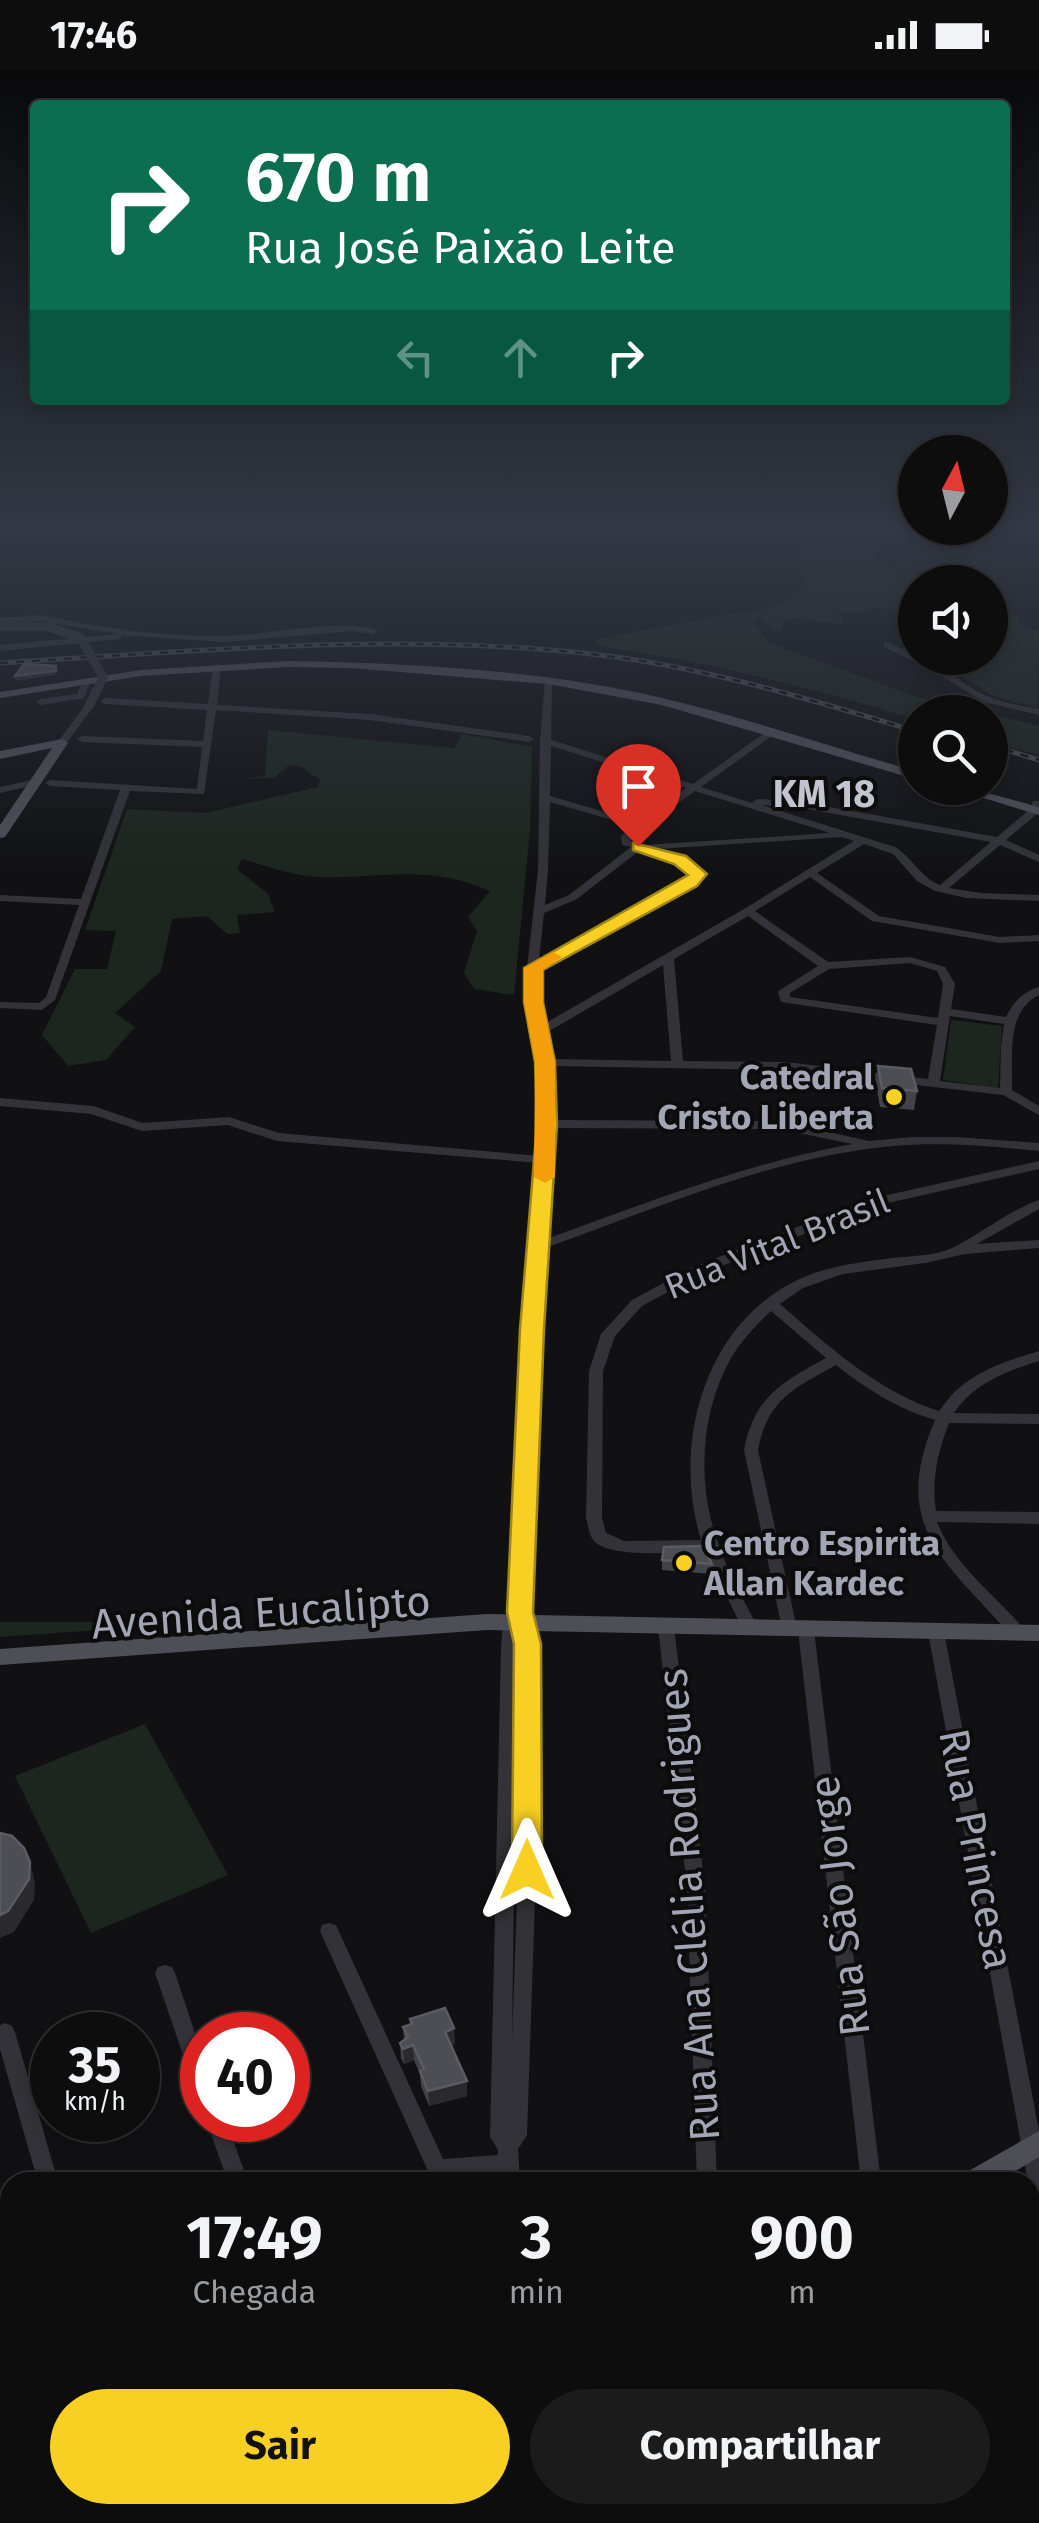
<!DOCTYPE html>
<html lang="pt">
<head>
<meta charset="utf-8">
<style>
  :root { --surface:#0d0d0e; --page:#1b1b1c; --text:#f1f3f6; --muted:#9a9c9e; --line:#2d2d2e; --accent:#f8d024 }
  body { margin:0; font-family:"Fira Sans",sans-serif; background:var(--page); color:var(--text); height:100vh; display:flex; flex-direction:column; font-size:38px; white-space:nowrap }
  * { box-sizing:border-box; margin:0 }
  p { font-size:32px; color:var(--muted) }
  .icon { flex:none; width:55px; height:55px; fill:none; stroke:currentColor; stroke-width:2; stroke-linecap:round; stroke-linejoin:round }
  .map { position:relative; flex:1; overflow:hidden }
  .details { position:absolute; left:0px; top:2102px; width:1040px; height:352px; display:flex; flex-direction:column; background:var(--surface); border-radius:30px 30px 0 0; box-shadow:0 5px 15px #0003,0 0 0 2px var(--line) }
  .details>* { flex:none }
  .guide { position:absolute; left:30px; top:30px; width:980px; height:305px; border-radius:10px; box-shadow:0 5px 15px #0003,0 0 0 2px var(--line); background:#0b6e4f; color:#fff; overflow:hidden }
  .needle { width:65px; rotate:7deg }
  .fabs { position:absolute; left:898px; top:365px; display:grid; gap:20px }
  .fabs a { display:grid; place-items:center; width:110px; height:110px; border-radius:50%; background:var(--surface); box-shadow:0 5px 15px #0003,0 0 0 2px var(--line); font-size:50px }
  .speed { position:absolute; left:30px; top:1942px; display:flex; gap:20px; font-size:50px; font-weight:700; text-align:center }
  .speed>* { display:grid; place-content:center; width:130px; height:130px; border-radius:50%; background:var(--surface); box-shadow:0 5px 15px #0003,0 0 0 2px var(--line); line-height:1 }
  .speed small { font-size:25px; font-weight:400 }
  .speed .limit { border:15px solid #d22; background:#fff; color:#111 }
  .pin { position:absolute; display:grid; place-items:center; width:85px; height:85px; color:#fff; margin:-102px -42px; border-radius:50% 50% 50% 0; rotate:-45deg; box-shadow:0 0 10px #0007 }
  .pin .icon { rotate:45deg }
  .me { position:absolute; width:110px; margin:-55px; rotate:0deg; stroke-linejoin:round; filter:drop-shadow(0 0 8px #0008) }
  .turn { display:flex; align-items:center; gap:35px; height:210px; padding:0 50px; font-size:45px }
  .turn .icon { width:130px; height:130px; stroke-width:2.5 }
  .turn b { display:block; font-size:70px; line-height:85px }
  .lanes { display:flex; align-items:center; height:95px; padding:0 50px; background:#0003; justify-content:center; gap:50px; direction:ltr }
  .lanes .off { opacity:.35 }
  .eta { display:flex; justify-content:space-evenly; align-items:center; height:170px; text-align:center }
  .eta b { font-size:60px; font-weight:700; line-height:70px }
  .button { display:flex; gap:20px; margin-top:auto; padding:20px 50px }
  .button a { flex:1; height:115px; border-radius:60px; background:var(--accent); color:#111; font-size:40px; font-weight:700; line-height:115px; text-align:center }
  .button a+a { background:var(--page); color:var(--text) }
  .status { display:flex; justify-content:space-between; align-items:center; height:70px; padding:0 50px; background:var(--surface); direction:ltr }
  .status svg { height:28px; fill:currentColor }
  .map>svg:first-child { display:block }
  .green { fill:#1d251f }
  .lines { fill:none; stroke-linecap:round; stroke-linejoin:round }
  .minor { fill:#323238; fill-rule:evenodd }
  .major { fill:#4e4e57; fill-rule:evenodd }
  .rail-casing { stroke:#494a51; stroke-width:5 }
  .rail { stroke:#0c0c0d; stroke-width:2.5; stroke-dasharray:8; stroke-linecap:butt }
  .minor-bridge { stroke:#323238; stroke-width:9 }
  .wall { fill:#424248 }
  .shaded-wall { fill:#2a2a2e }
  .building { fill:#4d4d54; stroke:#5a5b63; stroke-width:2.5 }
  .route { fill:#f8d024; stroke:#a18717; stroke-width:2.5 }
  .slow { fill:#f59e0b }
  .poi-dot { fill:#f8d024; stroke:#0c0c0d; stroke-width:4 }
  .labels { text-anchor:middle; stroke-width:8; stroke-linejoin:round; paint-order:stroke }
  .poi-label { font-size:35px; font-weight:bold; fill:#a2a5b4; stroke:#0c0c0d; text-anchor:end }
  .street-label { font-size:35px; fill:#a2a5b4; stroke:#0c0c0d }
  .far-district-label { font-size:38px; font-weight:bold; fill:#c3c4d0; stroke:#0c0c0d }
  .near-street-label { font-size:42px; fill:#a2a5b4; stroke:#0c0c0d }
</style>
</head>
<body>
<div class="status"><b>17:46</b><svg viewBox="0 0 49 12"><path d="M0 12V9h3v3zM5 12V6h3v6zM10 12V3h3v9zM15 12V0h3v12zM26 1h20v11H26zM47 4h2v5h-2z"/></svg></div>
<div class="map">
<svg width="1039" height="2453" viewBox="0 0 1039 2453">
  <rect width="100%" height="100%" fill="#111113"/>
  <path class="green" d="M794,464H860L868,469L881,496L939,512H915V546L878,537L863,542H835L843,550L841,554L792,548L785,551L779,563L758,546L755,554L768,572L917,627L983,642H915V649C812,618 710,592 603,577L595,569L767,538L787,530L805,513Z
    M1016,543L1021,555L1039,561L1038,638L995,627L945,596L917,588H990V545Z
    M990,644L1039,656V685L990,672Z
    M268,660L454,678L462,664L532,677L530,759L514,925L474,919L464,903L477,861L468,847L490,821C426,793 384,809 319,807C294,806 266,796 242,789L237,799L268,824L275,842L237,845L240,863L227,864L207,846L172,849L161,901L115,943L135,957L106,990L68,996L42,965L75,899H107L116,861L85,860L127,739L205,743L318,717L320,710L300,696L289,695L274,708L240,709L265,706Z
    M951,950L1002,956L998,1018L943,1010Z
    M0,1552H96L112,1559L0,1567Z
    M145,1654L228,1805L91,1863L15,1706Z"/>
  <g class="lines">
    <path class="minor" d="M41,545C101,558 163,567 225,566C264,566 345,547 377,561L373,564L352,561L225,572L118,565L122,567L121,569L0,581V575L118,564L41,551L0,554V548Z
      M884,573H890L915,585V588C944,592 965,619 992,628C1007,634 1024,636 1039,639V645L984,632L932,600L884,577Z
      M217,594L221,597L217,635L370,644L529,666L534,669L529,672L370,650L216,640L204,724L130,721L55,930L42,940L0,938V932L39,933L46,927L79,835L0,831V825L81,829L120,720L50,716L45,713L50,710L197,719L202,677L82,672L77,669L82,666L203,671L207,640L105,634L100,631L105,628L208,634L213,597Z
      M84,609L91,611L84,628L41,635L36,632L41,629L77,624Z
      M545,609L552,611L551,670L693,714L767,661H773V665L701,717L752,733L757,729L796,731L997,767L1030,739L1033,731H1039V742L1006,770L1039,785V792L1000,775L949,818L981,823L1039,825V831L966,828L935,821L917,811L893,784L864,774L817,803L879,846L1000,867L1039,865V871L1000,873L872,851L810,807L755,841L828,892L910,887L945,897L955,914L951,939L1006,947C1014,931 1023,922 1039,917V925C1005,942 1013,988 1012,1020L1039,1036V1045L1003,1025L786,1000L551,996L552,1050L780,1051L869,1071L913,1067H955L1039,1073V1081C990,1076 941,1072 893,1076C772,1087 658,1138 545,1178L539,1259L528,1542L534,1553L536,1574V1800L527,2065L518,2079L520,2112H500L499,2105L452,2108L453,2112H433L320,1861L322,1855L329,1853L336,1855L443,2089L498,2085V2080L490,2067L501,1577L503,1552L512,1540L525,1259L539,1093L277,1071L228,1055L142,1061L91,1044L0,1036V1028L93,1036L143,1053L229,1047L279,1063L540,1086L539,992L528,932L527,898L538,800L540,671ZM551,676L686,718L639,752L550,726ZM695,721L830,763L645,775L631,771V767ZM550,732L633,756L621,766L622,775L631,777L569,825L545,835L548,800ZM761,735L796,737L991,772L940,815C920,807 913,788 895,777ZM842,767L854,771L744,839L544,954L540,932L539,899L695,814L703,804L684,788L657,779ZM640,780L676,792L692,804L687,810L539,890L544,843L577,829ZM748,846L818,896L780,920L778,922L781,932L937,955L928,1009L786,992L683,991L674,889ZM910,893L937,901L943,914L938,948L790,927V923L829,899ZM663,895L671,991L550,989L546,963ZM950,946L1004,954L1001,977L1000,1018L940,1011ZM552,1058L780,1059L852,1074C747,1093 647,1133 546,1169L552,1090ZM519,1560L518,1800L512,1972L517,1577Z
      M86,634L94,636L65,675H59L57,673Z
      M36,709L39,710V714L0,723V717Z
      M1039,1091V1099L879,1135L701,1204L642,1236L615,1266L603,1301L602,1448L606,1463L624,1471L701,1470C669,1366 710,1233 824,1200C846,1194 869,1191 892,1188C911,1186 934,1186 952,1178C981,1164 1008,1141 1039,1130V1139L977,1174L1039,1170V1178L965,1184L925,1193L843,1204L803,1218L780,1234C827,1275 878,1322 939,1341C945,1334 951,1324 959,1318C981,1299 1012,1289 1039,1281V1291C1007,1301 973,1314 954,1343L1039,1344V1354L949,1353C938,1381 931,1410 936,1441L1039,1442V1454L937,1452C954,1495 994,1524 1024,1559L1026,1563L1024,1567L1018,1569L1012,1567C949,1493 888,1459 935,1350C898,1339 866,1319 836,1295C793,1319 768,1329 758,1380L797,1559L795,1563L789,1565L783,1563L744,1380C754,1327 782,1312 826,1288L771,1241C756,1255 742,1270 731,1288C701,1341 697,1410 716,1467C726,1499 743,1528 758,1558L756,1562L750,1564L744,1562L705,1482C681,1482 610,1489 594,1471C589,1465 588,1455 586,1448L589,1301L601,1264L632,1230L691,1198L870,1129Z
      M666,1551L672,1553L674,1557L705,1818L717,2112H697L687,1818L658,1557L660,1553Z
      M806,1554L812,1556L814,1560L881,2112H861L798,1560L800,1556Z
      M936,1556L942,1558L944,1562L1039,2061V2125L1032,2122L1028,2112L928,1562L930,1558Z
      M165,1895L172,1897L175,1903L202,1984V2020L195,2018L192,2011L155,1903L158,1897Z
      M5,1953L12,1956L15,1962L58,2112H38L0,1979V1955Z
      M206,2050H226L248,2112H228Z
      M133,2445H157L159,2453H135Z
      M491,2445H515V2453H491Z
      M706,2445H730V2453H706Z
      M900,2445H924L925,2453H901Z"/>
    <path class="major" d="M288,591C411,593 547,600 666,629C750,649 832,677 915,701V709L662,635L548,614L351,598L288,597L141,606L0,628V622L141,600Z
      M62,669L68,673L5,767L0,768V755L52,678L0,689V681Z
      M951,718H969L1039,737V745Z
      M487,1544L1039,1555V1571L487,1560L0,1595V1579Z
      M1039,2061V2087L997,2112H961L965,2103Z
      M150,2445H202L198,2453H147Z"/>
    <g class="rail-casing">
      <path id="rail" d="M0,593C196,581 395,562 591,584C701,596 809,629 915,661
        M990,675L1039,690"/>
    </g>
    <use href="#rail" class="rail"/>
    <path class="minor-bridge" d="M0,557H49L81,568L103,607L89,636"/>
  </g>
  <path class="wall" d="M878,996L917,1021L914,1040L880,1037L876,1015Z
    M662,1490L712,1494V1504L662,1500Z
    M410,1949L455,1974L450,1975L467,2026L429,2036L421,2016L420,2004L414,1990L404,1994L401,1988L400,1973L404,1970L403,1957L410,1955Z
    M586,2445H618L617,2453H586Z"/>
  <path class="shaded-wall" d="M56,601L57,605L16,611L15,606Z
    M30,1792L35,1813L34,1830L14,1862L0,1868V1845Z
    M454,1958L455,1974L445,1978V1962Z
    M413,1975L414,1990L404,1994L403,1979Z
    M467,2011V2026L429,2036L428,2021Z"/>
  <path class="building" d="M24,594L56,596V601L15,606Z
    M878,996L911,999L917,1021L882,1018Z
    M703,1476L712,1494L662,1490L664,1477Z
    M0,1763L12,1766L24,1778L30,1792L29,1809L8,1841L0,1845Z
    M445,1938L454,1958L445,1962L467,2011L428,2021L420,2001L424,1999L413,1975L403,1979L400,1973L408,1967L403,1957L412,1954L410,1949Z"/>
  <linearGradient id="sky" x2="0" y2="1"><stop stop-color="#09090a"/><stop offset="0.57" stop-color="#323844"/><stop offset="1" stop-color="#323844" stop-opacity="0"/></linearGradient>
  <rect width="1039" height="807" fill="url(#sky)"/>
  <path class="route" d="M633,773L686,786L707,804L697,816L543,900V932L555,992L557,1054L544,1259L533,1542L541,1574L542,1800L538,1809L527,1812L517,1809L512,1800L514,1574L507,1542L520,1259L537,1054L535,992L524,932V898L688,805L674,794L633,780Z"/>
  <path class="slow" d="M553,882L562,887L543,900V932L555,992V1107L545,1113L534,1107L535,992L524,932V898Z"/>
  <g class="poi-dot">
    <circle cx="894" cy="1027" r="10"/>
    <circle cx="684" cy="1493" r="10"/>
  </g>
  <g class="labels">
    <g class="poi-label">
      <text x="874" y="1019">Catedral<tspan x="874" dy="40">Cristo Liberta</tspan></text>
      <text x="704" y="1485" text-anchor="start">Centro Espirita<tspan x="704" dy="40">Allan Kardec</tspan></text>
    </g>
    <g class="street-label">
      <text transform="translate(777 1174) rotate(-22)" y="12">Rua Vital Brasil</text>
    </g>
    <g class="far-district-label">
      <text x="824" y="737">KM 18</text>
    </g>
    <g class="near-street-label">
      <text transform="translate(261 1542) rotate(-4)" y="15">Avenida Eucalipto</text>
      <text transform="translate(977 1779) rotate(79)" y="15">Rua Princesa</text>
      <text transform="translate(688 1835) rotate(-94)" y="15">Rua Ana Clélia Rodrigues</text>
      <text transform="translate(839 1836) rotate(-97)" y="15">Rua São Jorge</text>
    </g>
  </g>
</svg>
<div class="fabs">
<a><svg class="needle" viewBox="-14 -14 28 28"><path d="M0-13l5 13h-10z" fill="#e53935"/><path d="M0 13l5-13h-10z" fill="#9a9c9e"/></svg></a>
<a><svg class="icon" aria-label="sound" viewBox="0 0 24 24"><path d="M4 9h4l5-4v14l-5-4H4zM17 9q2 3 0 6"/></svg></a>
<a><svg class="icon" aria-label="search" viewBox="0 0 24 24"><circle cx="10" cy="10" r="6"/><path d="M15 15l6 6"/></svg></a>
</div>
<div class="speed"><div>35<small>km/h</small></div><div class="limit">40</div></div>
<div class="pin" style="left:638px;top:776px;background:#d93025"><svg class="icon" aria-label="arrive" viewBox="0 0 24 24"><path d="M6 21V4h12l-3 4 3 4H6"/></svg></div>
<svg class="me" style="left:527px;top:1800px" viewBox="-20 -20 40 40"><path d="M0-17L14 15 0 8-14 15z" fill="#f8d024" stroke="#fff" stroke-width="4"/></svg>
<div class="guide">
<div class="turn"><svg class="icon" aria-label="right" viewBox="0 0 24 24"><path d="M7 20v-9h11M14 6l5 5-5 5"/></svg><div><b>670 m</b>Rua José Paixão Leite</div></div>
<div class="lanes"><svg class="icon off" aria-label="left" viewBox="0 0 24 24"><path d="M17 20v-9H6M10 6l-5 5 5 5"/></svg><svg class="icon off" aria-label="ahead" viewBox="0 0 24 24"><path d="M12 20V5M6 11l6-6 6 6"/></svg><svg class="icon" aria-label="right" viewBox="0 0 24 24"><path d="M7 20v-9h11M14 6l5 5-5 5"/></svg></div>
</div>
<section class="details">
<div class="eta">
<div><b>17:49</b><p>Chegada</p></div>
<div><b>3</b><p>min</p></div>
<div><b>900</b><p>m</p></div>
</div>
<div class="button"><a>Sair</a><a>Compartilhar</a></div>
</section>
</div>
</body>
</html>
